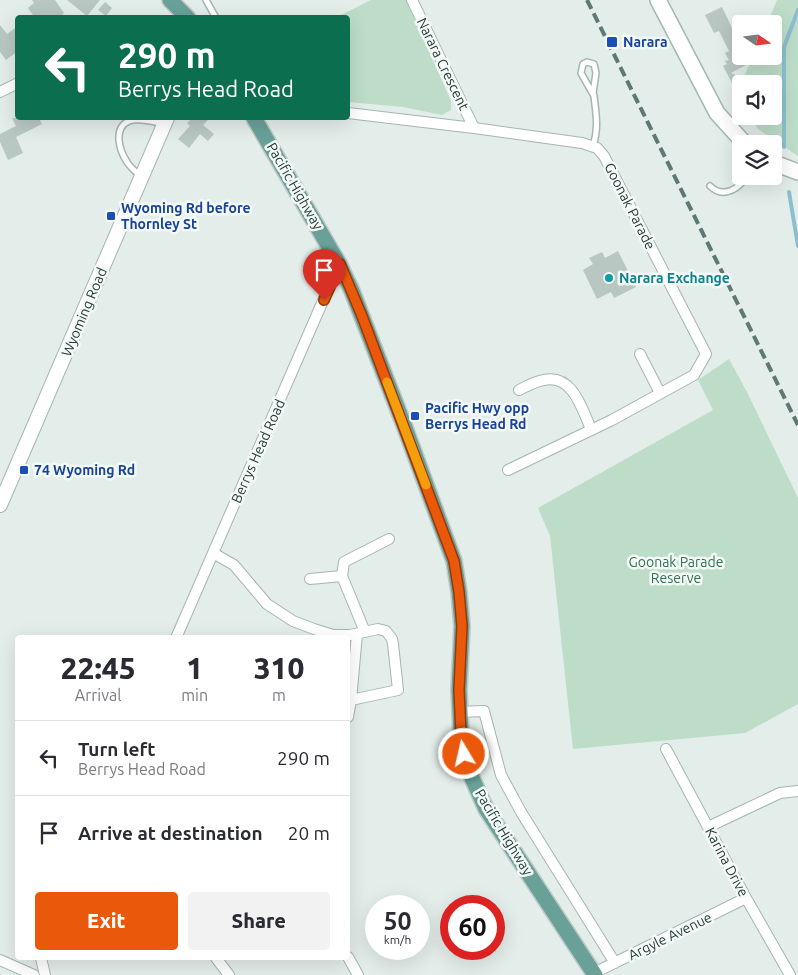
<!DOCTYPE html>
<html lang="en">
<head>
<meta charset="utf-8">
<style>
  :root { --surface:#fff; --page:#f2f2f3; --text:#2b2b33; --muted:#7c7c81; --line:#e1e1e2; --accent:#ea580c }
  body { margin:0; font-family:Ubuntu,sans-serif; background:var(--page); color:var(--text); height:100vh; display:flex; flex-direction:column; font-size:19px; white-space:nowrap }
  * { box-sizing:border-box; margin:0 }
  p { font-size:16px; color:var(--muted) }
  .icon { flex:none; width:28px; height:28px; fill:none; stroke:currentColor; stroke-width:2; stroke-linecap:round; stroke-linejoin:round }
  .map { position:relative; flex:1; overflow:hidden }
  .panel { position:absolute; left:15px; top:635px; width:335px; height:325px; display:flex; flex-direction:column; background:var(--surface); border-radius:5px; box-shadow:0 5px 20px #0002 }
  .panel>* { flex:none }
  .banner { position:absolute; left:15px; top:15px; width:335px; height:105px; border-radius:5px; box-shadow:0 5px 20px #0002; background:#0b6e4f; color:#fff; overflow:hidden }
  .needle { width:32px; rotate:104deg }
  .fabs { position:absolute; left:732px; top:15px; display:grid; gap:10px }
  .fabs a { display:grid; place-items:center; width:50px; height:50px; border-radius:5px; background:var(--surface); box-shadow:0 5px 20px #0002; font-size:25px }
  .speed { position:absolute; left:365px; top:895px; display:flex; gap:10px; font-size:25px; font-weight:700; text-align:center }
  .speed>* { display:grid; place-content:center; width:65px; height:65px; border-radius:50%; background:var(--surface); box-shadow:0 5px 20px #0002; line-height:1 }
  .speed small { font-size:12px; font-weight:400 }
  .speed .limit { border:8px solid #d22; background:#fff; color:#111 }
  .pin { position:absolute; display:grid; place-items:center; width:42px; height:42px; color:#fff; margin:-51px -21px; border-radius:50% 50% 50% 0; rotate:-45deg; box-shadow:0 0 5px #0007 }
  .pin .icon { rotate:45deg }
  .me { position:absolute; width:55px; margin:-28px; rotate:351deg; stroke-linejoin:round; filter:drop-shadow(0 0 4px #0008) }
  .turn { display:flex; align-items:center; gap:18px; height:105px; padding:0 20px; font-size:22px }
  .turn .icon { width:65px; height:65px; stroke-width:2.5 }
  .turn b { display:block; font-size:35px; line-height:42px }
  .eta { display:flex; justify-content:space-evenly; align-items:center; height:85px; text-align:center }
  .eta b { font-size:30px; font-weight:800; line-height:35px }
  .button { display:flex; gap:10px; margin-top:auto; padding:10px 20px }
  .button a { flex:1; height:58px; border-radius:5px; background:var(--accent); color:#fff; font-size:20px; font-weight:800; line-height:58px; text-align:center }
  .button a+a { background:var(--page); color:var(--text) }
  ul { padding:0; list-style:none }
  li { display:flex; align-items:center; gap:15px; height:75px; padding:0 20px; border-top:1px solid var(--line) }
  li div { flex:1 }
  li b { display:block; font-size:19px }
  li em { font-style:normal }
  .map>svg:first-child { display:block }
  .green { fill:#bdddc9 }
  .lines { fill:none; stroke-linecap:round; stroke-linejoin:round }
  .stream { stroke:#8dbed0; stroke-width:4 }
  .building { fill:#b9c7c3 }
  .service-casing { stroke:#a6b5b1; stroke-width:8 }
  .minor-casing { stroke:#a6b5b1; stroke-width:12 }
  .tertiary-casing { stroke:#a6b5b1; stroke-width:16 }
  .secondary-casing { stroke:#a2b8b3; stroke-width:18 }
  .primary-casing { stroke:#c1c9c8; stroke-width:18 }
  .service { stroke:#fff; stroke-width:5 }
  .minor { stroke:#fff; stroke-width:10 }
  .tertiary { stroke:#fff; stroke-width:14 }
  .secondary { stroke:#fff; stroke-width:15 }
  .primary { stroke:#69a198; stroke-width:15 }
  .rail { stroke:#5e7975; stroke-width:4; stroke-dasharray:10 5; stroke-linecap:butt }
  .route-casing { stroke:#983908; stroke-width:12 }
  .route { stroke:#ea580c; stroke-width:9 }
  .slow { stroke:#f59e0b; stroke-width:9 }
  .transit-dot { fill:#1a4fb4; stroke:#f4f9f7; stroke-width:2 }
  .culture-dot { fill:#0f9aa8; stroke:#f4f9f7; stroke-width:2 }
  .labels { text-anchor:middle; stroke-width:5; stroke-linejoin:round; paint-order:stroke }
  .transit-label { font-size:14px; font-weight:bold; fill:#164399; stroke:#f4f9f7; text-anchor:start }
  .street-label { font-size:14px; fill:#233e39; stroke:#f4f9f7 }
  .culture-label { font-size:14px; font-weight:bold; fill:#0d838f; stroke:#f4f9f7; text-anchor:start }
  .park-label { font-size:14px; fill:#2f7350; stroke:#f4f9f7 }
</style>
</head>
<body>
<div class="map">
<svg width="798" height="975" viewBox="0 0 798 975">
  <rect width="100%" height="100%" fill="#e3ede9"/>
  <path class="green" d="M371,0H406L451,101V110L442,115L403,107L348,102V18L337,17Z
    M777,0H798V156L758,129L749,116H774V84H741L753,56H774V24H767Z
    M729,359L747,392L798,498V704L745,733L573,749L550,536L538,508L713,410L698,380Z"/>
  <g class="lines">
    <path class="stream" d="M784,147V47L798,10
      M789,192L798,246"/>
  </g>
  <path class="building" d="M32,0H55L64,13L59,18H35L28,8L34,3Z
    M67,0H100L87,16Z
    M105,2L112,8L106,16L98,10Z
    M722,7L735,34L732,35L746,65L731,73L743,78L740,86L732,83L723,66L727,64L725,61L729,60L725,53L729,51L719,31L714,33L705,15Z
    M0,25L7,34L18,26V51L6,60L0,52Z
    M12,118H39L42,124L16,137L23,153L8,160L0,142V134L16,126Z
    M192,118H210L203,125L214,134L208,141L200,134L189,148L178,139L190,126L187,123Z
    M618,251L636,287L614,298L611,292L597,299L583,270L593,264L589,258L602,252L605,258Z"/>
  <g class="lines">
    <g class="service-casing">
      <path id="service" d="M206,0L216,18
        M593,146C599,128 596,114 594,96L593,93L596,73L594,64L587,62L583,64L581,73L594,96
        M140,176C136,172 130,167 127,162C119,150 113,128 129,121C139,117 154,122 164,124
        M710,186C723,199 739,189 747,176"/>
    </g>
    <g class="minor-casing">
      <path id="minor" d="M412,0L474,128
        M0,92L18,83
        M348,113L474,128L582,143L597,148L604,156L706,354L694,375L612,420L508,470
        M640,354L660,393
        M519,390C527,386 536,381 544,380C573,374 582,409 591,429
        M213,553L234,565L267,604L293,621L314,629L333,635H350L378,629L386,631L392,639L393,644L398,690L351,700
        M342,576L365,632
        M310,579L342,576L344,562L389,539
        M176,638L339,264
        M459,712L484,711L501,775L521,812L615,963
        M348,717L351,700L357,634
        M666,749L746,898L790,975
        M708,827L780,793L798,791
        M348,957L358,975
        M41,958L45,975
        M216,958L229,975
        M0,960L34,975
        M594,973L746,898"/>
    </g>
    <g class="tertiary-casing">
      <path id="tertiary" d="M0,505L167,118"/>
    </g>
    <g class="secondary-casing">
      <path id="secondary" d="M658,0L717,113L745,144
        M774,163L798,172"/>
    </g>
    <g class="primary-casing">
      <path id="primary" d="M170,0L188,18
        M254,118L339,264L352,291L404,425L454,561L459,592L462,626L459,690L461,734L468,769L486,809L595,975"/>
    </g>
    <use href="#service" class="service"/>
    <use href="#minor" class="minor"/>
    <use href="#tertiary" class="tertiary"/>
    <use href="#secondary" class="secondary"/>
    <use href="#primary" class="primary"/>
    <path class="rail" d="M587,0L798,425"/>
  </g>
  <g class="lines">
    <g class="route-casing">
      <path id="route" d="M324,300L340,264L362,316L454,561L459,592L462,626L459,690L461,734L464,754"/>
    </g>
    <use href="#route" class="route"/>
    <path class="slow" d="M387,382L426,485"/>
  </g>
  <g class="transit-dot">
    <rect x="606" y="36" width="12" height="12" rx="2.5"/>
    <rect x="106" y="211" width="10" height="10" rx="2.5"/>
    <rect x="410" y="411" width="10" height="10" rx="2.5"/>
    <rect x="19" y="465" width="10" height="10" rx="2.5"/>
  </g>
  <circle class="culture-dot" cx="609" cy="278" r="5"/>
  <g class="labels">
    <g class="transit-label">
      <text x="623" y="47">Narara</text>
      <text x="121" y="213">Wyoming Rd before<tspan x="121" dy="16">Thornley St</tspan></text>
      <text x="425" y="413">Pacific Hwy opp<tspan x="425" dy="16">Berrys Head Rd</tspan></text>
      <text x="34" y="475">74 Wyoming Rd</text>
    </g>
    <g class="street-label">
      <text transform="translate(443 64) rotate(64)" y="5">Narara Crescent</text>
      <text transform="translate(295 186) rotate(60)" y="5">Pacific Highway</text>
      <text transform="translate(630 206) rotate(63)" y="5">Goonak Parade</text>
      <text transform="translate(84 312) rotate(-67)" y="5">Wyoming Road</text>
      <text transform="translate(258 451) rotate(-66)" y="5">Berrys Head Road</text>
      <text transform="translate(504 832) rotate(59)" y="5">Pacific Highway</text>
      <text transform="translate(727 862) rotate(62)" y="5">Karina Drive</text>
      <text transform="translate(670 936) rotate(-26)" y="5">Argyle Avenue</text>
    </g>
    <g class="culture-label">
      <text x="619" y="283">Narara Exchange</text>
    </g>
    <g class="park-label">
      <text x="676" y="567">Goonak Parade<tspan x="676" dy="16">Reserve</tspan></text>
    </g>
  </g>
</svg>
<div class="fabs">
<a><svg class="needle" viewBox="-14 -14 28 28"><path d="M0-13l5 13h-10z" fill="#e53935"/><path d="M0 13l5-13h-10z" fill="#7c7c81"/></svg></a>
<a><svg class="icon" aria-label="sound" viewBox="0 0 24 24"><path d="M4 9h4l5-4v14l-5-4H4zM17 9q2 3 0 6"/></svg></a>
<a><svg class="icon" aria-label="layers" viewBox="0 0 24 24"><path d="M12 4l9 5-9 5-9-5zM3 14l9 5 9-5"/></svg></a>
</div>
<div class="speed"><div>50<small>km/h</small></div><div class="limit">60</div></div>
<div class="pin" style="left:324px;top:300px;background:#d93025"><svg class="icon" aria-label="arrive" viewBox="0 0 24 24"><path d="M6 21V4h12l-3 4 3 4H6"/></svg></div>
<svg class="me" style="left:464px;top:754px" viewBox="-20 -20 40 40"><circle r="17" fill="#ea580c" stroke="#fff" stroke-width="3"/><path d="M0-11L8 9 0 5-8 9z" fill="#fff"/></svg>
<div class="banner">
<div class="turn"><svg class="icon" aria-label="left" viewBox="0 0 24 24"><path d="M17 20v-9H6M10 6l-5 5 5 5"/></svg><div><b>290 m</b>Berrys Head Road</div></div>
</div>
<section class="panel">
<div class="eta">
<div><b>22:45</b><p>Arrival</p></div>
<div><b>1</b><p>min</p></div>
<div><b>310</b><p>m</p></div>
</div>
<ul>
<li><svg class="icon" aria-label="left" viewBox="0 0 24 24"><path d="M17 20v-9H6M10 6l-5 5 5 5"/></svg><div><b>Turn left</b><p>Berrys Head Road</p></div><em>290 m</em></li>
<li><svg class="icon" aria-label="arrive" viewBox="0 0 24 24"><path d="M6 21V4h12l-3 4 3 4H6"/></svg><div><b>Arrive at destination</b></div><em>20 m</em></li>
</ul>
<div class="button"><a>Exit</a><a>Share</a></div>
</section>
</div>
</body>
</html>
